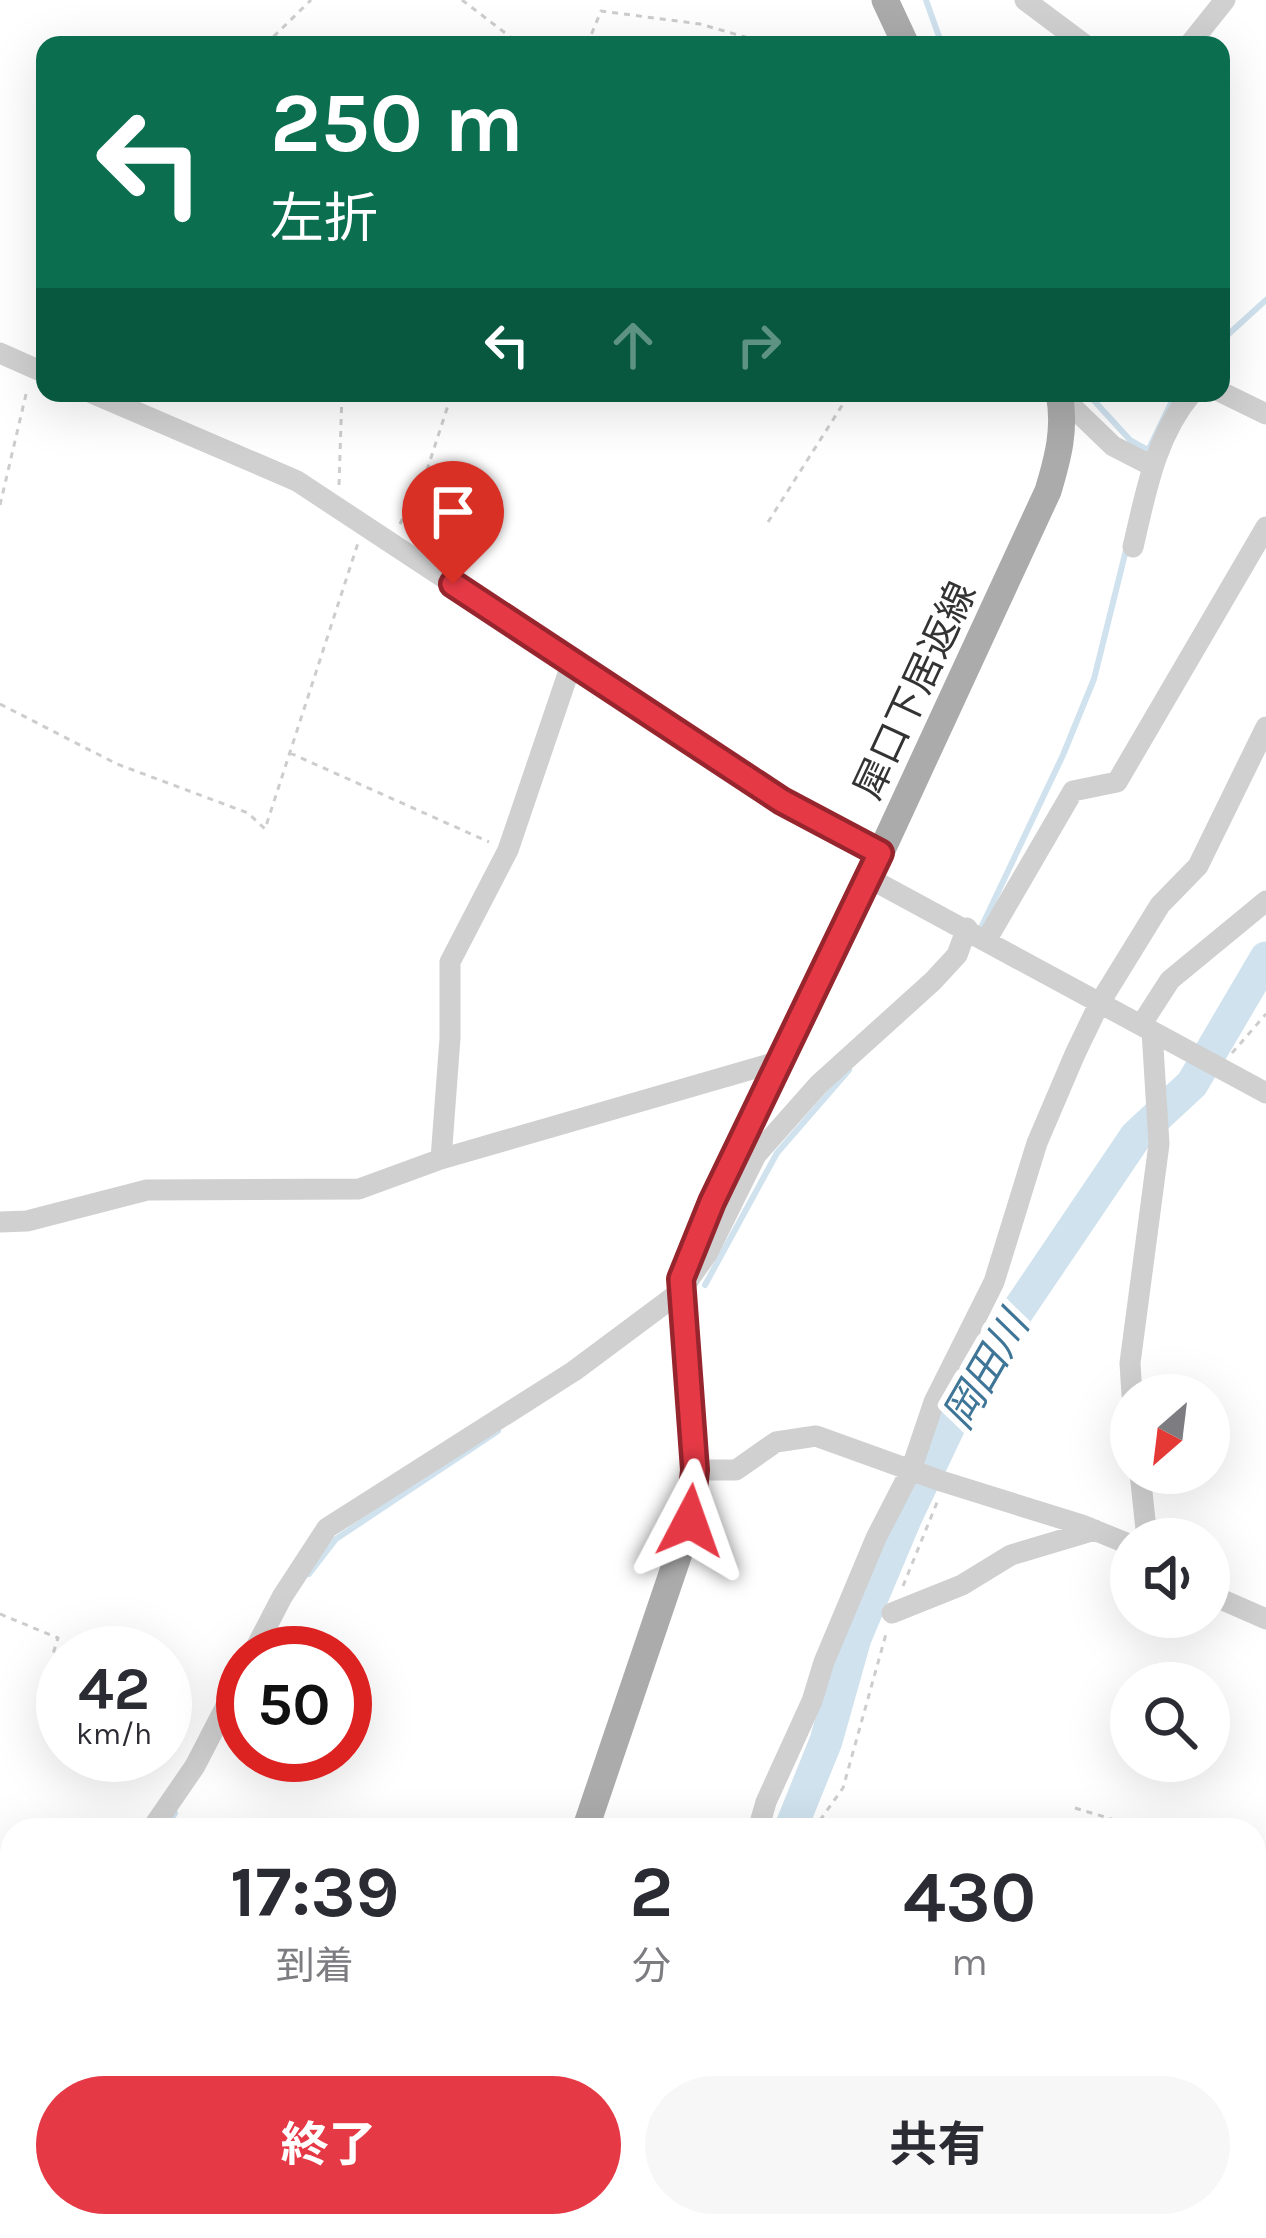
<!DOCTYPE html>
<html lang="ja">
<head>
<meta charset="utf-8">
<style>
  :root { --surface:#fff; --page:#f7f7f7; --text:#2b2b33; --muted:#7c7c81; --accent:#e63946 }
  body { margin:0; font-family:Karla,"Noto Sans JP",sans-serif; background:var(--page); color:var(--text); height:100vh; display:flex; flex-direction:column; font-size:45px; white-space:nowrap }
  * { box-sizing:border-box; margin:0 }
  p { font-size:39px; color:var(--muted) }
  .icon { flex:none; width:66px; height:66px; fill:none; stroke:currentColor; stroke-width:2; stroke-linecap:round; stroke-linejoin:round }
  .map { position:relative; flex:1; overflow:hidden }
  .side { position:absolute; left:0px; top:1818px; width:1266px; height:420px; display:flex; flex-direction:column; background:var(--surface); border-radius:36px 36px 0 0; box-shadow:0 12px 48px #0002 }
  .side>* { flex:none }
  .banner { position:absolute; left:36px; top:36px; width:1194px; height:366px; border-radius:24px; box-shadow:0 12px 48px #0002; background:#0b6e4f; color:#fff; overflow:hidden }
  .needle { width:78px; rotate:208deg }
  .tools { position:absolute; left:1110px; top:1374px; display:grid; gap:24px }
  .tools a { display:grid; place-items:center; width:120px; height:120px; border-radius:50%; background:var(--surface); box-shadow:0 12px 48px #0002; font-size:60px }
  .speed { position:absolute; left:36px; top:1626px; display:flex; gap:24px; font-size:60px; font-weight:700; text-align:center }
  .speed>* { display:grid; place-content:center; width:156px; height:156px; border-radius:50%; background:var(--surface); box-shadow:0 12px 48px #0002; line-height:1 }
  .speed small { font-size:30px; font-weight:400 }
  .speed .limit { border:18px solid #d22; background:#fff; color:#111 }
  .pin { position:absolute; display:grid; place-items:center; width:102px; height:102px; color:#fff; margin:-123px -51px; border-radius:50% 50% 50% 0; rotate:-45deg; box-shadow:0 0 12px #0007 }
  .pin .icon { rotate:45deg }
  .me { position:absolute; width:132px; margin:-66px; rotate:4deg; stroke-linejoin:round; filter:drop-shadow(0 0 9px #0008) }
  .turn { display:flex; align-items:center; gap:42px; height:252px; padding:0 36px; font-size:54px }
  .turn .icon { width:156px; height:156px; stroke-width:2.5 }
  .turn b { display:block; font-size:84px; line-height:102px }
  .lanes { display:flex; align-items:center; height:114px; padding:0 36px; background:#0003; justify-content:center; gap:60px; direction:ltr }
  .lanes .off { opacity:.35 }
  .eta { display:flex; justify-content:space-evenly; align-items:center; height:204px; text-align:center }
  .eta b { font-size:72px; font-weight:700; line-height:84px }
  .cta { display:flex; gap:24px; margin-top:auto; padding:24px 36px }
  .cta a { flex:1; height:138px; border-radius:72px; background:var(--accent); color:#fff; font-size:48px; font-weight:700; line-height:138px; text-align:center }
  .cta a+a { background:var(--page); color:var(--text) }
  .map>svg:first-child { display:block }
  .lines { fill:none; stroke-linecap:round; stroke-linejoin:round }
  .stream { stroke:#cfe2ee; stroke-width:6 }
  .river { stroke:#cfe2ee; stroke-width:33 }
  .path { stroke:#cdcdcd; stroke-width:3; stroke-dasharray:6 6; stroke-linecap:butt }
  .minor { stroke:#d0d0d0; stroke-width:21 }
  .major { stroke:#ababab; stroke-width:27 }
  .route-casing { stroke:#96252e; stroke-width:30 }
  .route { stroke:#e63946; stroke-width:21 }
  .labels { text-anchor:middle; stroke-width:12; stroke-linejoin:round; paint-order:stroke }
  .street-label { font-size:39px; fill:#333; stroke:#fff }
  .water-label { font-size:42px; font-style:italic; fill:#3f7597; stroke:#fff }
</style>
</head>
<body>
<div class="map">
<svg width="1266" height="2238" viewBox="0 0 1266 2238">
  <rect width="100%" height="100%" fill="#fff"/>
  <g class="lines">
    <path class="stream" d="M926,0L942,45
      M1221,341L1266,300
      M1087,393L1130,440L1148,450
      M1145,457L1176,393
      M980,930L1063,755L1094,679L1127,546
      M705,1285L777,1153L849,1070
      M309,1574L336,1539L498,1431
      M165,1830L175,1813
      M0,2061L12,2037"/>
    <path class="river" d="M790,1830L826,1741L855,1638L905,1519L971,1380L1136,1136L1192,1084L1266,958
      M694,2238L696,2226"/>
    <path class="path" d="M462,0L521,45
      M265,45L311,0
      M587,45L601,11L700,24L773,45
      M339,485L342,393
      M0,505L27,390
      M768,522L850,393
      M400,524L428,467L452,393
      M0,704L117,764L248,813L265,829L358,543
      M290,753L489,842
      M1232,1053L1266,1014
      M903,1586L938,1500
      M0,1614L58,1638L53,1654
      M1075,1808L1148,1830
      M813,1830L843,1788L886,1634
      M1254,1880L1266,1886
      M1254,2067L1266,2070
      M1254,2222L1266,2218
      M1140,2226L1154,2238
      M714,2238L716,2226
      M1035,2238L1038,2226
      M1194,2238L1241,2226"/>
    <path class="minor" d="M1025,0L1085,45
      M1189,45L1225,0
      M0,353L45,373
      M1221,392L1266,414
      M92,393L297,481L782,801L880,853
      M1060,395L1113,446L1152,466
      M1133,547C1146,492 1155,437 1192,393
      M869,878L1266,1093
      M987,939L1073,791L1117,782L1266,527
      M1141,1025L1170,980L1266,901
      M441,1159L450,1038V962L508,850L571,665
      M0,1222L27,1221L147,1190L359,1189L441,1159L780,1061
      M1132,1395L1130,1363L1159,1144L1152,1031
      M695,1470H736L776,1442L816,1436L941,1481L1082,1525L1131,1545
      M1140,1473L1147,1539
      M1209,1594L1266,1619
      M892,1613L962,1585L1011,1555L1095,1530
      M253,1653L282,1597L327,1528L574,1371L680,1292L707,1254L756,1155L819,1084L933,981L957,955L967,928
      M151,1830L195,1766L243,1673
      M758,1830L766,1802L812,1701L824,1662L876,1538L911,1470L934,1402L994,1282L1037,1143L1075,1054L1099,1004L1160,905L1198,866L1266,727
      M0,2036L12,2015
      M0,2120L12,2121
      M660,2238L663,2226"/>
    <path class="major" d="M885,0L906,45
      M585,1830L690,1521L695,1470L681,1279L712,1202L869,878L1048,491C1058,458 1066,428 1059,393
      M451,2238L455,2226"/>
  </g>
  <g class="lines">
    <g class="route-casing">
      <path id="route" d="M453,584L782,801L880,853L712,1202L681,1279L695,1470L690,1521"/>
    </g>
    <use href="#route" class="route"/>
  </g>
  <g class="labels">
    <g class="street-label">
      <text transform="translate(914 690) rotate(-65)" y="14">犀口下居返線</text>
    </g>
    <g class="water-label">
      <text transform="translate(985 1370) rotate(-60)" y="15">岡田川</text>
    </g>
  </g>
</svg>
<div class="tools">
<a><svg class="needle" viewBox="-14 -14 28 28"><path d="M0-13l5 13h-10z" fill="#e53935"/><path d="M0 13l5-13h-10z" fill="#7c7c81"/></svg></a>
<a><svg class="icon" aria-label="sound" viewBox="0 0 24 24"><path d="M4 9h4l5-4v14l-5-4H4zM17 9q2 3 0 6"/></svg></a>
<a><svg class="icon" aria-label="search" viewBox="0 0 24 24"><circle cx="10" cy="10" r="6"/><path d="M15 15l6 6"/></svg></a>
</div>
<div class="speed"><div>42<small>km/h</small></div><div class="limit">50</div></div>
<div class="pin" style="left:453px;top:584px;background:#d93025"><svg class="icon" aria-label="arrive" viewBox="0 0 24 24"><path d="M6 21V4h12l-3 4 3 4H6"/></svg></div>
<svg class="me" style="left:690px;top:1521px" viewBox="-20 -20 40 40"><path d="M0-17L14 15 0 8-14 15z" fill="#e63946" stroke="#fff" stroke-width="4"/></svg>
<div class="banner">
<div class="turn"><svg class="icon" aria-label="left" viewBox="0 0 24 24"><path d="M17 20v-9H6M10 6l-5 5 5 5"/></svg><div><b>250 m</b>左折</div></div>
<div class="lanes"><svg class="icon" aria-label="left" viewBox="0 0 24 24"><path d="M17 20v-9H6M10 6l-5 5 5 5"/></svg><svg class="icon off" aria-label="ahead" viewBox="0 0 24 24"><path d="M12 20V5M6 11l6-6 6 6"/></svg><svg class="icon off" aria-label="right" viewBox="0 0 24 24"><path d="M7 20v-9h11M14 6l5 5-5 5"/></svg></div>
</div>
<section class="side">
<div class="eta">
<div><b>17:39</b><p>到着</p></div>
<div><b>2</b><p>分</p></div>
<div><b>430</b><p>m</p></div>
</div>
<div class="cta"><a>終了</a><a>共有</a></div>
</section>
</div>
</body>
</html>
